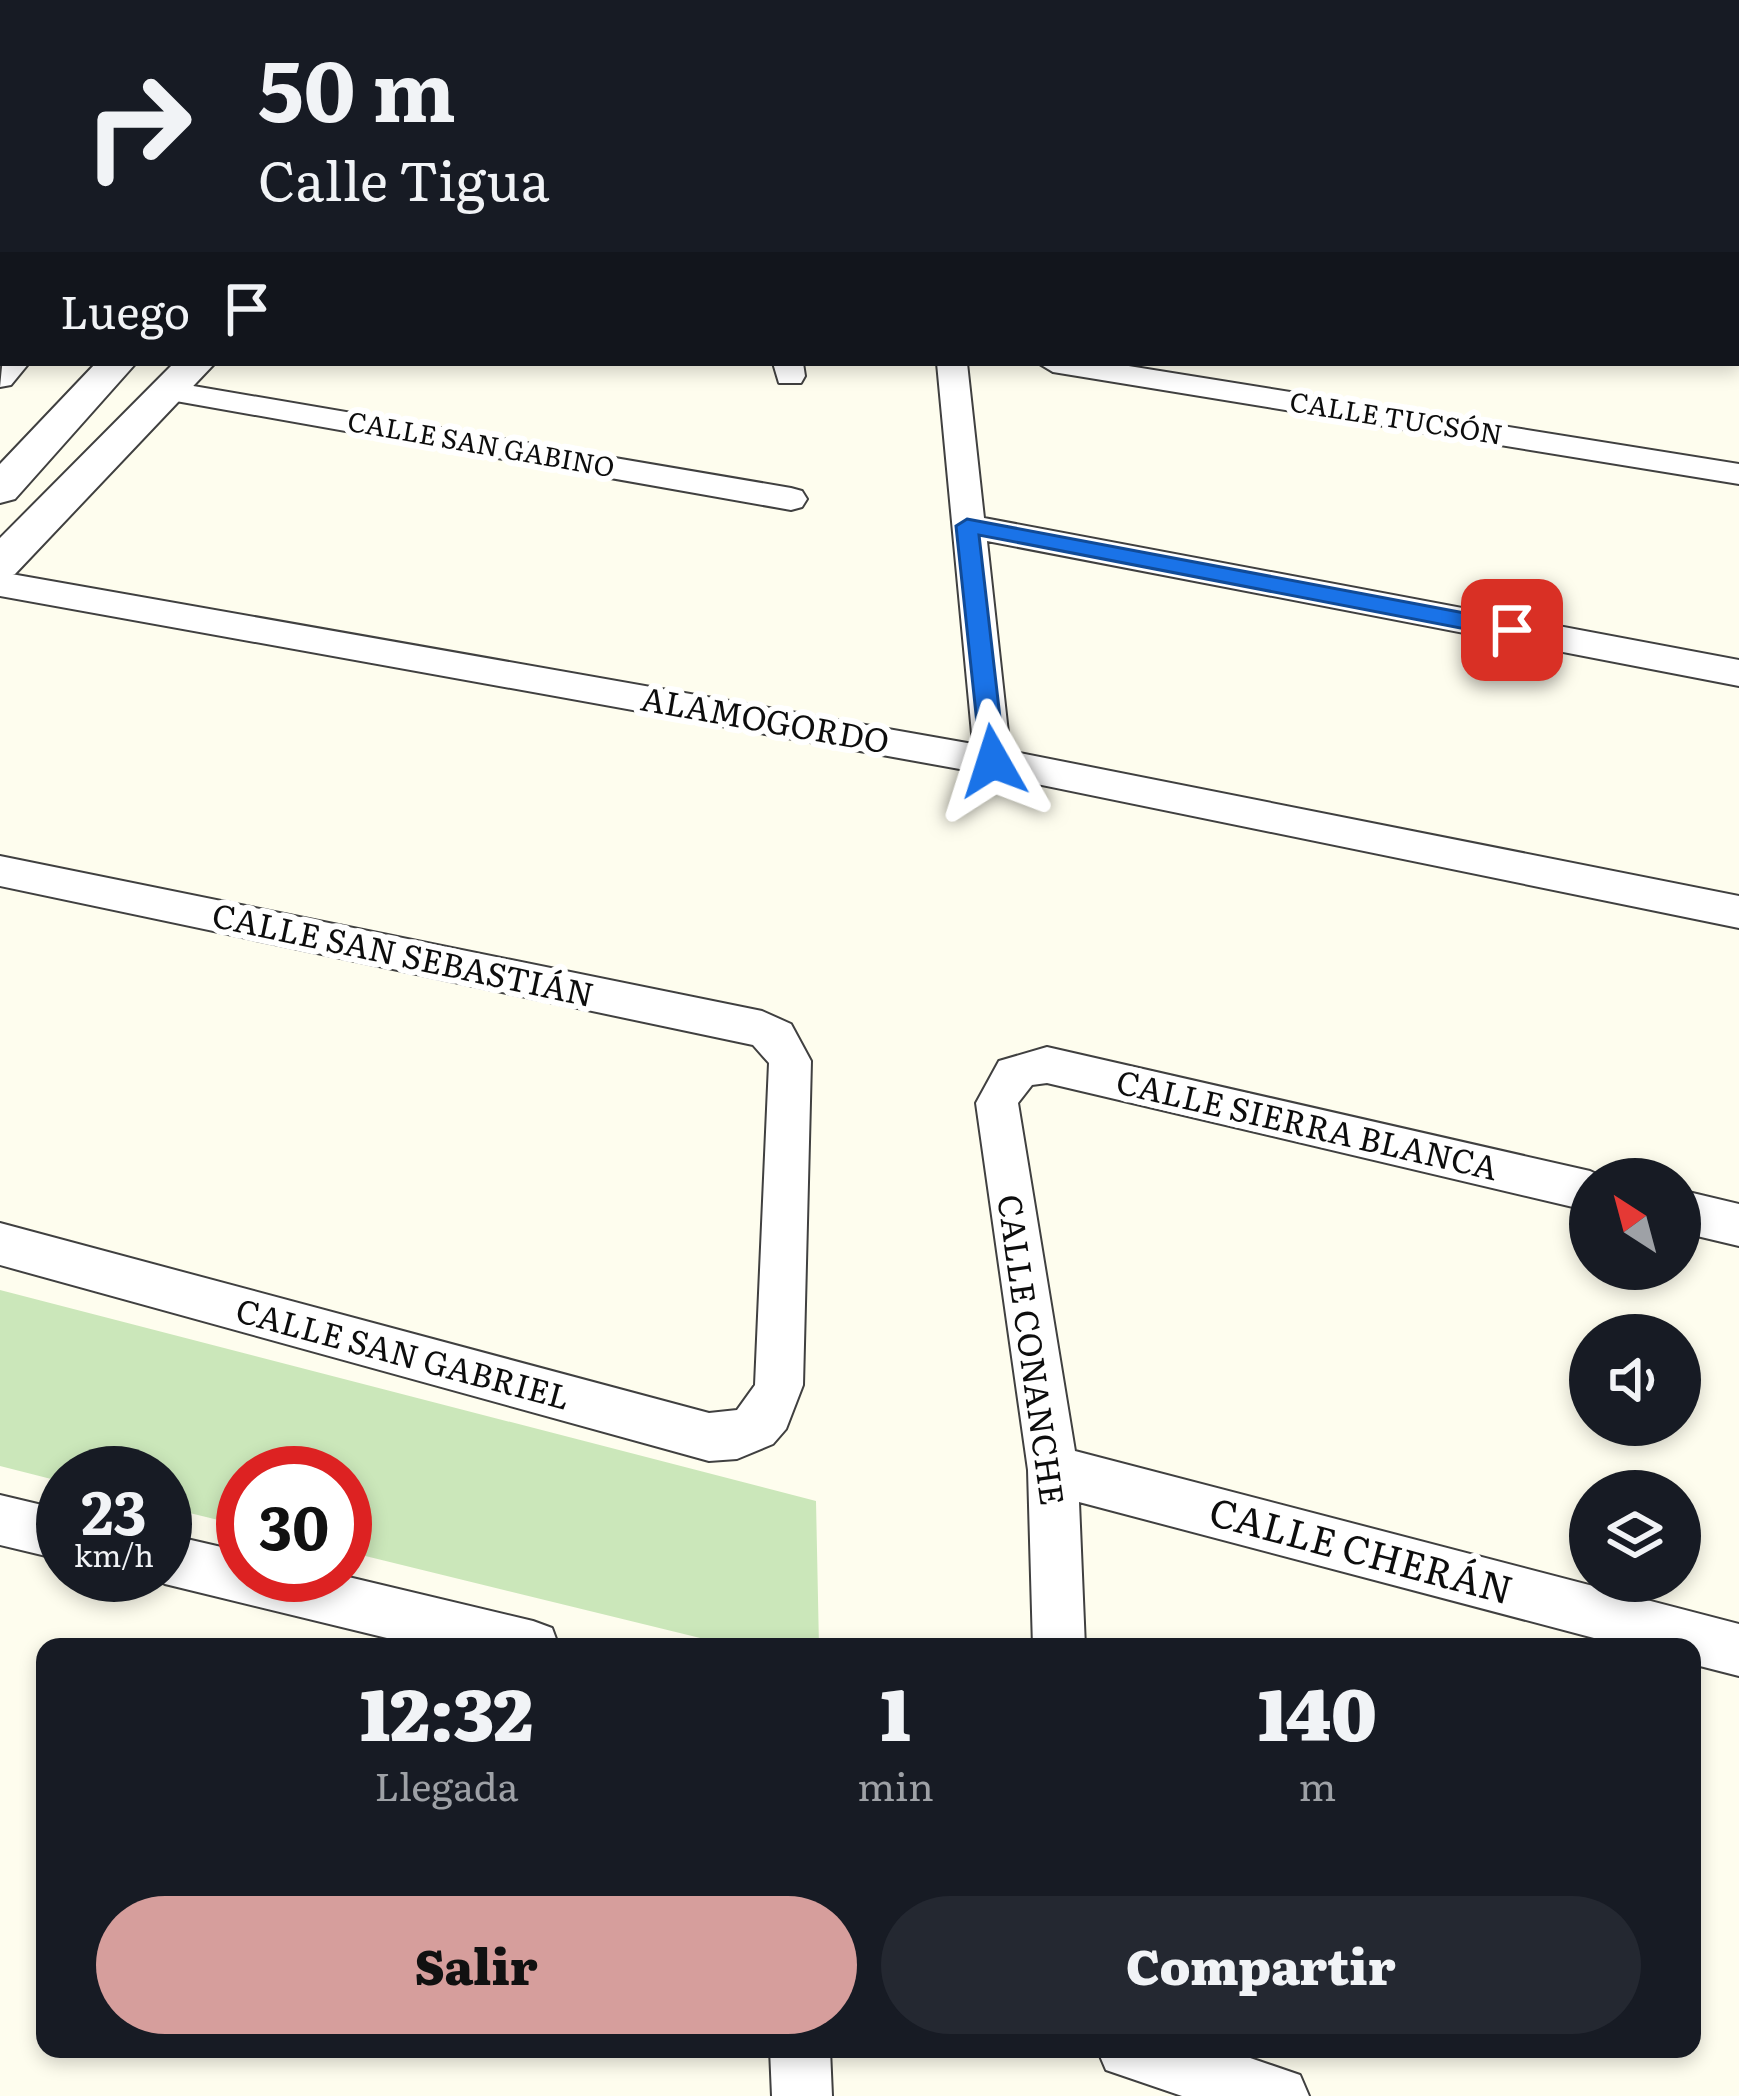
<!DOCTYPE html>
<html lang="es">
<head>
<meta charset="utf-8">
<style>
  :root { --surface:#171b24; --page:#242831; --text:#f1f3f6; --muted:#9ea1a6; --accent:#d69e9c }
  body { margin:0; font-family:Literata,serif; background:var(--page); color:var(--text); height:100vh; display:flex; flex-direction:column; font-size:45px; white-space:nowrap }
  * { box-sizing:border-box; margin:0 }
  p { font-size:39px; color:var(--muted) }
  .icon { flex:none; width:66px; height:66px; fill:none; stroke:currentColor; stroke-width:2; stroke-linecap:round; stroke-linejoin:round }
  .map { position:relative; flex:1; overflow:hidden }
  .details { position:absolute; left:36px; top:1638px; width:1665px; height:420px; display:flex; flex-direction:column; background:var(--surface); border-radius:24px; box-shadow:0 6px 18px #0003 }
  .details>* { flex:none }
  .guide { position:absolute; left:0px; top:0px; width:1740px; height:366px; box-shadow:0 6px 18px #0003; background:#171b24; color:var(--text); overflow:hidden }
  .needle { width:78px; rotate:324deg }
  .controls { position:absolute; left:1569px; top:1158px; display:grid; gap:24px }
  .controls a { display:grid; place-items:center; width:132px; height:132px; border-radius:50%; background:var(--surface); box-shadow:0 6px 18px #0003; font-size:60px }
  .speed { position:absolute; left:36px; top:1446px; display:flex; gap:24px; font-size:60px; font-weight:700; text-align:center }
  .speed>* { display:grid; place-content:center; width:156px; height:156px; border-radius:50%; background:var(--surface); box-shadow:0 6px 18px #0003; line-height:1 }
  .speed small { font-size:30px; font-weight:400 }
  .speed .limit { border:18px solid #d22; background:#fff; color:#111 }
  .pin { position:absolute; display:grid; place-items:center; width:102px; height:102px; color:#fff; margin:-51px; border-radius:24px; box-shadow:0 6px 18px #0006 }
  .me { position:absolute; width:132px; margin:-66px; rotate:354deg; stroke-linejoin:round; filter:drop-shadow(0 0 9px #0008) }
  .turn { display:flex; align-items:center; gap:42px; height:252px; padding:0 60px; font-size:54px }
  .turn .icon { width:156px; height:156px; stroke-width:2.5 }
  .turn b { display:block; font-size:84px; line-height:102px }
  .then { display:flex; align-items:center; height:114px; padding:0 60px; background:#0003; gap:24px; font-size:45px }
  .eta { display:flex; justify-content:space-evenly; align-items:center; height:204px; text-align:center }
  .eta b { font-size:72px; font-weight:800; line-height:84px }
  .action { display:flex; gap:24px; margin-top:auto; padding:24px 60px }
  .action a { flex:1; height:138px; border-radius:72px; background:var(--accent); color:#111; font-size:48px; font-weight:800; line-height:138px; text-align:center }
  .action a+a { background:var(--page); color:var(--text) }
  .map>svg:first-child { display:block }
  .green { fill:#cbe7ba }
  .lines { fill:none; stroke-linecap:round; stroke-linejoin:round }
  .minor-casing { stroke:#404040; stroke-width:4 }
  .tertiary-casing { stroke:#404040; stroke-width:4 }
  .minor { fill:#fff; fill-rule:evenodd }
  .tertiary { fill:#fff; fill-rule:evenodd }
  .wall { fill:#494540 }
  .building { fill:#55504a; stroke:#3c3834; stroke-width:3 }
  .route { fill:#1a73e8; stroke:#114b97; stroke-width:3 }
  .labels { text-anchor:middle; stroke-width:12; stroke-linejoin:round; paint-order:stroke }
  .far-street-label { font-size:27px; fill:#0d0d0d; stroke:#fff }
  .street-label { font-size:33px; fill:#0d0d0d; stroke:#fff }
  .near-street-label { font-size:39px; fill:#0d0d0d; stroke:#fff }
</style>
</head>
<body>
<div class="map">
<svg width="1739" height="2096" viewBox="0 0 1739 2096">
  <rect width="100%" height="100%" fill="#fefdee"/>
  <path class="green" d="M0,1290L816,1501L819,1647H737L345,1551V1473H243V1526L165,1507V1473H63V1482L0,1466Z"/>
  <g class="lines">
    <g class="minor-casing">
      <path id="minor" d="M906,0H930V3H906Z
        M1210,0H1257L1259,3H1212Z
        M1667,0H1691V3H1667Z
        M0,49H3V63H0Z
        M3,98V115L0,116V99Z
        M1737,166H1739V182H1737Z
        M0,214H3V230H0Z
        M1737,303H1739V321H1737Z
        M3,357V363H29L11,385L0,387Z
        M773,363H803L805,376L801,383H779Z
        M937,363H967L984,518L1739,660V686L987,541L1010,751L1739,896V928L993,775L0,596V572L973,744Z
        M1038,363H1110L1739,464V484L1053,372Z
        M170,382L791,488L802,491L807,499L802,507L791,510L159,398L155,391L159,384Z
        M0,856L762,1011L791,1024L811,1061L803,1385L786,1429L773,1444L737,1459L709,1461L0,1265V1223L709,1413L737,1410L755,1385L769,1063L753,1045L0,886Z
        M1047,1047L1590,1171L1607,1179H1590V1211L1047,1083L1032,1085L1018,1103L1075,1451L1739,1624V1676L1692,1664V1647H1628L1079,1502L1085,1647H1033L1028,1470L976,1103L999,1061Z
        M1680,1190L1739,1204V1246L1680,1232Z
        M0,1495L63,1510V1560L0,1545Z
        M165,1534L243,1552V1575H340L533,1621L552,1628L559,1647H424L165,1584L146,1575H165Z
        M770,2049H830L832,2096H772Z
        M1097,2049H1224L1300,2075L1309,2096H1182L1106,2070Z"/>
    </g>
    <g class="tertiary-casing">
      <path id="tertiary" d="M96,363H136L15,499L0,503V464Z
        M174,363H215L15,574L0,579V538Z"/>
    </g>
    <use href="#minor" class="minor"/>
    <use href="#tertiary" class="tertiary"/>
  </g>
  <path class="wall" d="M1718,0H1739V154H1737V3H1717Z"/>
  <path class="building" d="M640,0H775L774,3H638Z"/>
  <path class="route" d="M967,519L1512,622L1523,630L1512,638L979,535L1005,761L993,770L981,761L956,526Z"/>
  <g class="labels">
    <g class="far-street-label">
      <text transform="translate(1396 419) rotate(9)" y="9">CALLE TUCSÓN</text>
      <text transform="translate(481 445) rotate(10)" y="9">CALLE SAN GABINO</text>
    </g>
    <g class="street-label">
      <text transform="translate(765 720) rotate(10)" y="12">ALAMOGORDO</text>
      <text transform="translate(403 955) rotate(12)" y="12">CALLE SAN SEBASTIÁN</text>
      <text transform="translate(1307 1125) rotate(13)" y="12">CALLE SIERRA BLANCA</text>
      <text transform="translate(1031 1350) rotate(82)" y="12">CALLE CONANCHE</text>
      <text transform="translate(403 1354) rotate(15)" y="12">CALLE SAN GABRIEL</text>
    </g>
    <g class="near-street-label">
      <text transform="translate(1361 1551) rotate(15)" y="14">CALLE CHERÁN</text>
    </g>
  </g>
</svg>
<div class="controls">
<a><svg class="needle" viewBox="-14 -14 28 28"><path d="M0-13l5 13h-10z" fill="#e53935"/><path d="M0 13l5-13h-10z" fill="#9ea1a6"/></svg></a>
<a><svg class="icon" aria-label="sound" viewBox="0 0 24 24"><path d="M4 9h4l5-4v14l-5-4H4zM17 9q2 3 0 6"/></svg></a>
<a><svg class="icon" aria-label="layers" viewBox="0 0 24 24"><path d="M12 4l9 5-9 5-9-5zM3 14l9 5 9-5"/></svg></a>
</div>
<div class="speed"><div>23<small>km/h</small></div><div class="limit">30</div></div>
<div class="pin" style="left:1512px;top:630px;background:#d93025"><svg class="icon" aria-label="arrive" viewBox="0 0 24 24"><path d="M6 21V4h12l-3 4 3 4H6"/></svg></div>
<svg class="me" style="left:993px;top:761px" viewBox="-20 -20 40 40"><path d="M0-17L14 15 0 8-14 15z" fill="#1a73e8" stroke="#fff" stroke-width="4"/></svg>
<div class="guide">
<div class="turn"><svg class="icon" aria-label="right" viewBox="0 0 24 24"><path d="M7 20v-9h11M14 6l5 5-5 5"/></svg><div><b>50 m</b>Calle Tigua</div></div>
<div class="then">Luego<svg class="icon" aria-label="arrive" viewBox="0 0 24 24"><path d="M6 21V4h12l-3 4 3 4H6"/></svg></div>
</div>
<section class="details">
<div class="eta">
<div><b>12:32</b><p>Llegada</p></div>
<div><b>1</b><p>min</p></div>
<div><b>140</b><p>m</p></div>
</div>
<div class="action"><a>Salir</a><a>Compartir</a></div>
</section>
</div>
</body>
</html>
